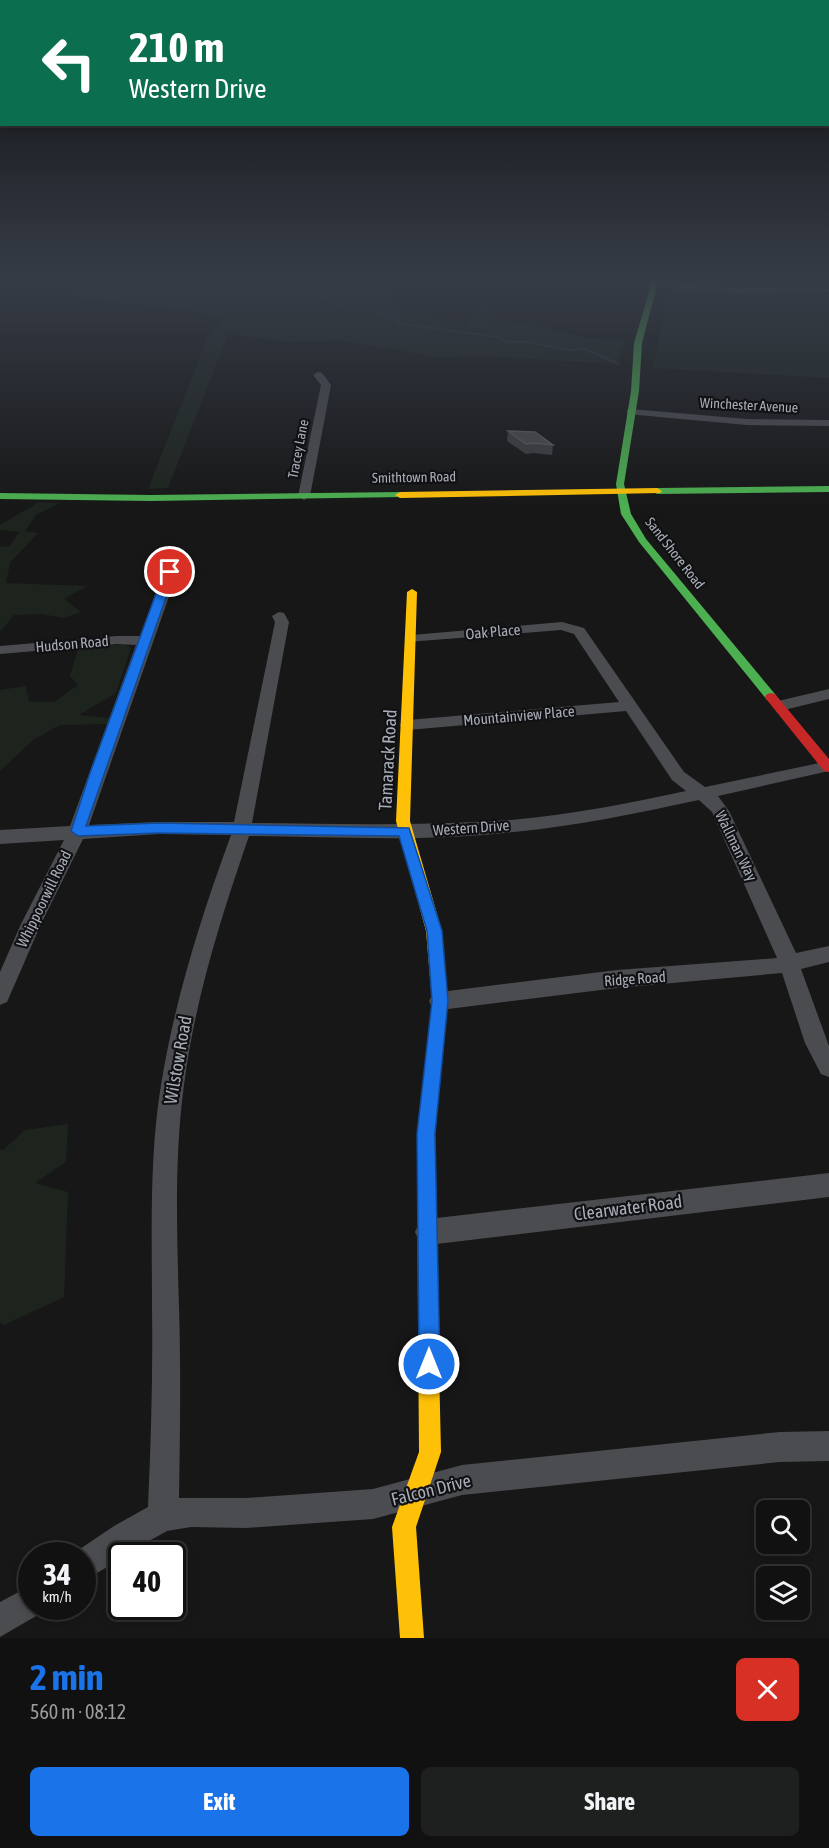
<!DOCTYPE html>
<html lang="en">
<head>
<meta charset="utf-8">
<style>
  :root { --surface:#111; --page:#1e1f1f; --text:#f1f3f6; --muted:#9c9d9f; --line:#303131; --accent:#1a73e8 }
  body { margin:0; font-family:"Asap Condensed",sans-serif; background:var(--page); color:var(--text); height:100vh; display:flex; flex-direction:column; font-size:22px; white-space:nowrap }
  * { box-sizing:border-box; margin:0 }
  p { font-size:20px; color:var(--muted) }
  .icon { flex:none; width:33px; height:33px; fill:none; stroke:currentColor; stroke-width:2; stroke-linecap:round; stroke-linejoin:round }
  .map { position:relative; height:1638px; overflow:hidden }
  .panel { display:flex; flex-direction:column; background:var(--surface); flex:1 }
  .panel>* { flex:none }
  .top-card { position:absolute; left:0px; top:0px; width:830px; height:126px; box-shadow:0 3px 9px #0003,0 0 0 2px var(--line); background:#0b6e4f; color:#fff; overflow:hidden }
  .controls { position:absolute; left:756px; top:1500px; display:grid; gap:12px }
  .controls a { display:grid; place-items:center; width:54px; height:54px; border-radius:9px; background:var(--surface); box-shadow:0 3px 9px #0003,0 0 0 2px var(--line); font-size:30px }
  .speed { position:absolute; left:18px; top:1542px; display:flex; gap:12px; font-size:30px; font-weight:700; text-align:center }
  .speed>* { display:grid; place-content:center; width:78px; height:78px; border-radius:50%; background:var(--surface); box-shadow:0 3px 9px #0003,0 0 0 2px var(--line); line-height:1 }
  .speed small { font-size:15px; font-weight:400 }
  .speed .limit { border:3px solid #111; border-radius:9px; background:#fff; color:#111 }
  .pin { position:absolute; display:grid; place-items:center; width:51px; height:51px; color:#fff; margin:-26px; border:3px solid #fff; border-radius:50%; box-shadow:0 2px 6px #0007 }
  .me { position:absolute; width:66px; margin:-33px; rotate:0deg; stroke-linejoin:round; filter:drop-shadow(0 0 4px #0008) }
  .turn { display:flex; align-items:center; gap:21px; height:126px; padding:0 30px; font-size:27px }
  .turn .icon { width:78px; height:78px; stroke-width:2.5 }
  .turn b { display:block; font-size:42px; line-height:51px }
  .round { display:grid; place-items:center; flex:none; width:63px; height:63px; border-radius:9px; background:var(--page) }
  .overview { display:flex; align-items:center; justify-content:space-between; height:102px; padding:0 30px }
  h1 { font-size:36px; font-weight:700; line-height:45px; color:var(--accent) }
  .primary-button { display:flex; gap:12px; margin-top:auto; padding:12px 30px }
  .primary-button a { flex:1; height:69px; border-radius:9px; background:var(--accent); color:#fff; font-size:24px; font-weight:700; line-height:69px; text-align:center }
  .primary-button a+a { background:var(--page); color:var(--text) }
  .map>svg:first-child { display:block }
  .green { fill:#1d241e }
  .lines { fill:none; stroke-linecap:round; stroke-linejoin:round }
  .stream { stroke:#2a3239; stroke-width:2 }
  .street { fill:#4b4c50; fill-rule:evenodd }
  .fast { fill:#4caf50; fill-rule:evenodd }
  .slow { fill:#ffc107; fill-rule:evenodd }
  .jam { fill:#c62828; fill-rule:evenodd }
  .wall { fill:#3d3d3f }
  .building { fill:#49494c; stroke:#58595d; stroke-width:1.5 }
  .route { fill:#1a73e8; stroke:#114b97; stroke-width:1.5 }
  .labels { text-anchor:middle; stroke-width:4.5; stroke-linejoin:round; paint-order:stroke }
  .far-street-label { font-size:14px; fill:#a8adb8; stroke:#111113 }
  .street-label { font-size:15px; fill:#a8adb8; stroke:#111113 }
  .near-street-label { font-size:18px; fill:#a8adb8; stroke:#111113 }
</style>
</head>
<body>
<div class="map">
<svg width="829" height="1638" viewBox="0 0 829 1638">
  <rect width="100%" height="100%" fill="#171717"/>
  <path class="green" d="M0,278H387L400,310L464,326L482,305L495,312L492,323L533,324L586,338L617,339L626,342L616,364L479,356L436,358L415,353L340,341L287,342L228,334L168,488L148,489L210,331L224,320L197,311L0,288Z
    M669,290L745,294L829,292V378L653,368Z
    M39,502L60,503L36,515L25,531L38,533L10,563L6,583L87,586L64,599L81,612L64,618L41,614L14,615L0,632V547L10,546L19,532L0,530V525Z
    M124,644L131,648L116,693L79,715L110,718L109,724L60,725L33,740L0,771V690L26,686L29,702H54L78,685L70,676L78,649Z
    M68,1124L66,1162L35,1183L68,1192L64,1297L4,1325L0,1322V1150H3L25,1130Z"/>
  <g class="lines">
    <path class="stream" d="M253,278L302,289L305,291L303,294L322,296L357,311H375L398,321L396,323L498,337L508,342H529L567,350L585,349L619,364"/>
    <path class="street" d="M654,282L734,287L829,286V292L734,293L651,287L650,285Z
      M318,372L322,373L331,385L310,496L304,500L298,496L321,385L313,375Z
      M631,409L747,419L829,420V426L747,425L627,414V410Z
      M173,561L180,565L89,825L159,822H234L275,622L272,616L279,612L284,613L289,622L252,823C339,824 425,826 511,820C570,815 629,803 686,791L672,780L626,711L408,730L402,729L400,725L402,721L408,720L619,702L574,634L561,630L407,642L405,639L407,636L412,635L562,622L584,628L684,772L705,787L829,761V771L718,796L729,811L796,953L829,946V962L801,969L829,1046V1077L821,1074L805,1043L782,973L617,988L440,1010L432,1007L429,1001L432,995L440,992L617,970L777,958L712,812L699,800C638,813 576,826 514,832C426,842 337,837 249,836C221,917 195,999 184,1085C174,1159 177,1234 179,1308C181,1371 180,1435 179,1498H246L373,1489L462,1465L780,1432L829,1431V1461L780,1462L462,1495L373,1519L246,1528L191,1527L167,1531L122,1556V1558L82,1582V1556L71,1555L114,1526L148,1507C151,1441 153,1374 152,1307C152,1234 149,1158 161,1085C175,999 201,917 231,835L159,834L83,839L41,924L7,1002L0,1005V972L21,924L64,840L0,844V830L70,826L136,645L117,644L0,654V646L117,636H140L166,565Z
      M829,689V699L780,711L772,706L774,702Z
      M829,1173V1197L428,1245L419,1241L415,1232L419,1223L428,1219Z
      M32,1585V1606H46L43,1612L0,1637V1602Z"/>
    <path class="fast" d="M653,278H659L642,343L639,391L624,484L631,514L646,539L775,694L777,697L775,700H767L639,542L621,514L616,484L631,391L634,343Z
      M829,486V492L657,494L652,491L657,488Z
      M400,492L403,493V497L151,501L0,499V493L151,495Z
      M437,1022L443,1024L445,1029L435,1134L438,1323L435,1330L428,1333L421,1330L418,1323L417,1134L429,1029L431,1024Z"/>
    <path class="slow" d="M657,488L662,491L660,493L400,498L395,495L400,492Z
      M412,589L417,592L410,821L442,931L448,1001L443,1034L437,1036L431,1034L429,1029L432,1001L426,931L396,821L407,592Z
      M428,1313L435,1316L438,1323L441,1452L416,1527L424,1638H400L392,1527L419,1452L418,1323L421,1316Z"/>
    <path class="jam" d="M771,693L775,694L829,759V772L824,771L767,700L765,697L767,694Z"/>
  </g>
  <path class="wall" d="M508,431L553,445L552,455L533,453L526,454L507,441Z"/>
  <path class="building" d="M508,431L535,432L553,445L533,443L526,444Z"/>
  <linearGradient id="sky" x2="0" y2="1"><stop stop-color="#0d0d0d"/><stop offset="0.55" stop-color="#363c47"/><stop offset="1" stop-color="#363c47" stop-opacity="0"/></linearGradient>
  <rect width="829" height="508" fill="url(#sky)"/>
  <path class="route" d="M170,569L175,572L86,826L159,823L409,828L442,931L448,1001L435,1134L440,1364L437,1371L429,1374L422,1371L419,1364L417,1134L432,1001L427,931L399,836L159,833L78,836L71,831L90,773L164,572Z"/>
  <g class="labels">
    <g class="far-street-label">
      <text transform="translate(749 405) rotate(3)" y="5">Winchester Avenue</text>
      <text transform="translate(298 449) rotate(-79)" y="5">Tracey Lane</text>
      <text transform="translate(414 477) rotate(-1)" y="5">Smithtown Road</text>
      <text transform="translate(675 553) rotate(52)" y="5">Sand Shore Road</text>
    </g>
    <g class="street-label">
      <text transform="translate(493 632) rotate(-5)" y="5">Oak Place</text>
      <text transform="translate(72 644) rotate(-5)" y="5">Hudson Road</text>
      <text transform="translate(519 716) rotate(-5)" y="5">Mountainview Place</text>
      <text transform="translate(471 828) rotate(-4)" y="5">Western Drive</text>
      <text transform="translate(736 846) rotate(64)" y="5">Wallman Way</text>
      <text transform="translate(44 899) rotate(-64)" y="5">Whippoorwill Road</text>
      <text transform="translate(635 979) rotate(-4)" y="5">Ridge Road</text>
    </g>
    <g class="near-street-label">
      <text transform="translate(388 760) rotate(-87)" y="6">Tamarack Road</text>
      <text transform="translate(178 1060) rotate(-80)" y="6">Wilstow Road</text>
      <text transform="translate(628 1208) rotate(-7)" y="6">Clearwater Road</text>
      <text transform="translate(431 1490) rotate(-14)" y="6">Falcon Drive</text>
    </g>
  </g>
</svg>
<div class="controls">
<a><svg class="icon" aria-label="search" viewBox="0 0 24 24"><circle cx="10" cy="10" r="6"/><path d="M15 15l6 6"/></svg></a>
<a><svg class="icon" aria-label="layers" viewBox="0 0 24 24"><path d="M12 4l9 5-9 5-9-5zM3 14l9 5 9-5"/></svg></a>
</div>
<div class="speed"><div>34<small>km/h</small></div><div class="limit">40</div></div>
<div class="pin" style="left:170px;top:572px;background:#d93025"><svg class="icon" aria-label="arrive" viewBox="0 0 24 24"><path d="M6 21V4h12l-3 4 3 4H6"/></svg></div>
<svg class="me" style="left:429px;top:1364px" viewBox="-20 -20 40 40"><circle r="17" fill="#1a73e8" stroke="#fff" stroke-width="3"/><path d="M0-11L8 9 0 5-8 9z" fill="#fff"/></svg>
<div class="top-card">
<div class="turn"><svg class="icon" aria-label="left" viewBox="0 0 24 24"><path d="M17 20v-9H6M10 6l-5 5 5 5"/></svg><div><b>210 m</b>Western Drive</div></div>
</div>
</div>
<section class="panel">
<div class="overview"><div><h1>2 min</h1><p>560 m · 08:12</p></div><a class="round" style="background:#d93025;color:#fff"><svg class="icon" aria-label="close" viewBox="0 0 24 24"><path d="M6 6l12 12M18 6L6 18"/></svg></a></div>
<div class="primary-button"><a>Exit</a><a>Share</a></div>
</section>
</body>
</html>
